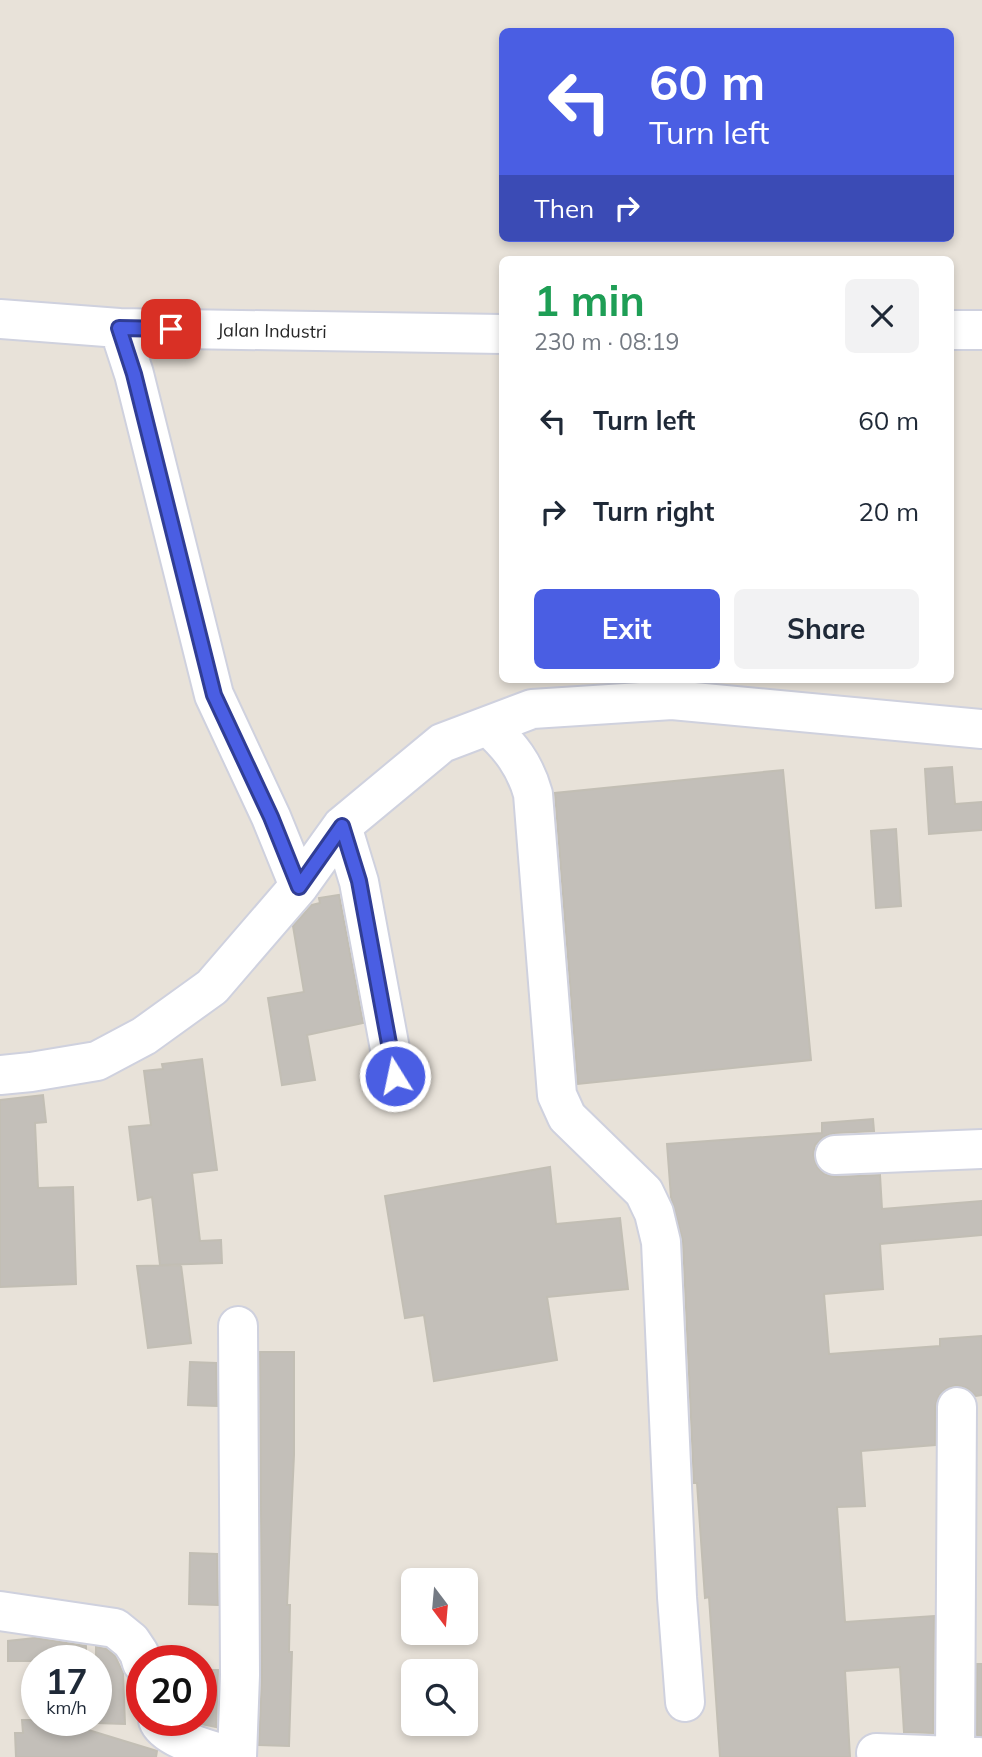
<!DOCTYPE html>
<html lang="en">
<head>
<meta charset="utf-8">
<style>
  :root { --surface:#fff; --page:#f2f2f3; --text:#1f2937; --muted:#747a83; --accent:#4a5ee3 }
  body { margin:0; font-family:Mulish,sans-serif; background:var(--page); color:var(--text); height:100vh; display:flex; flex-direction:column; font-size:26px; white-space:nowrap }
  * { box-sizing:border-box; margin:0 }
  p { font-size:23px; color:var(--muted) }
  .icon { flex:none; width:38px; height:38px; fill:none; stroke:currentColor; stroke-width:2; stroke-linecap:round; stroke-linejoin:round }
  .map { position:relative; flex:1; overflow:hidden }
  .details { position:absolute; left:499px; top:256px; width:455px; height:427px; display:flex; flex-direction:column; background:var(--surface); border-radius:10px; box-shadow:0 4px 10px #0003 }
  .details>* { flex:none }
  .hud { position:absolute; left:499px; top:28px; width:455px; height:214px; border-radius:10px; box-shadow:0 4px 10px #0003; background:#4a5ee3; color:#fff; overflow:hidden }
  .needle { width:46px; rotate:164deg }
  .controls { position:absolute; left:401px; top:1568px; display:grid; gap:14px }
  .controls a { display:grid; place-items:center; width:77px; height:77px; border-radius:10px; background:var(--surface); box-shadow:0 4px 10px #0003; font-size:35px }
  .speed { position:absolute; left:21px; top:1645px; display:flex; gap:14px; font-size:35px; font-weight:700; text-align:center }
  .speed>* { display:grid; place-content:center; width:91px; height:91px; border-radius:50%; background:var(--surface); box-shadow:0 4px 10px #0003; line-height:1 }
  .speed small { font-size:18px; font-weight:400 }
  .speed .limit { border:10px solid #d22; background:#fff; color:#111 }
  .pin { position:absolute; display:grid; place-items:center; width:60px; height:60px; color:#fff; margin:-30px; border-radius:14px; box-shadow:0 4px 10px #0006 }
  .me { position:absolute; width:77px; margin:-38px; rotate:350deg; stroke-linejoin:round; filter:drop-shadow(0 0 5px #0008) }
  .turn { display:flex; align-items:center; gap:24px; height:147px; padding:0 35px; font-size:32px }
  .turn .icon { width:91px; height:91px; stroke-width:2.5 }
  .turn b { display:block; font-size:49px; line-height:60px }
  .then { display:flex; align-items:center; height:66px; padding:0 35px; background:#0003; gap:14px; font-size:26px }
  .round { display:grid; place-items:center; flex:none; width:74px; height:74px; border-radius:10px; background:var(--page) }
  .summary { display:flex; align-items:center; justify-content:space-between; height:119px; padding:0 35px }
  h1 { font-size:42px; font-weight:700; line-height:52px; color:#1e9e55 }
  .cta { display:flex; gap:14px; margin-top:auto; padding:14px 35px }
  .cta a { flex:1; height:80px; border-radius:10px; background:var(--accent); color:#fff; font-size:28px; font-weight:700; line-height:80px; text-align:center }
  .cta a+a { background:var(--page); color:var(--text) }
  ul { padding:0; list-style:none }
  li { display:flex; align-items:center; gap:21px; height:91px; padding:0 35px }
  li div { flex:1 }
  li b { display:block; font-size:26px }
  li em { font-style:normal }
  .map>svg:first-child { display:block }
  .building { fill:#c3bfb9; stroke:#c2beb4; stroke-width:2 }
  .lines { fill:none; stroke-linecap:round; stroke-linejoin:round }
  .minor-casing { stroke:#cfd1de; stroke-width:42 }
  .minor { stroke:#fff; stroke-width:38 }
  .route-casing { stroke:#303d94; stroke-width:18 }
  .route { stroke:#4a5ee3; stroke-width:12 }
  .labels { text-anchor:middle; stroke-width:5; stroke-linejoin:round; paint-order:stroke }
  .street-label { font-size:18px; fill:#262626; stroke:#fff }
</style>
</head>
<body>
<div class="map">
<svg width="982" height="1757" viewBox="0 0 982 1757">
  <rect width="100%" height="100%" fill="#e8e2d9"/>
  <path class="building" d="M952,767L955,804L982,802V830L929,834L925,769Z
    M783,770L811,1060L578,1084L555,793Z
    M896,829L901,906L876,908L871,831Z
    M339,895L363,1023L307,1035L315,1080L282,1085L268,998L304,992L293,926L312,905L320,903L319,898Z
    M202,1059L217,1170L192,1173L200,1241L221,1240L222,1263L160,1265L152,1197L138,1200L129,1127L151,1125L144,1071L163,1069L162,1064Z
    M43,1095L46,1122L35,1123L38,1188L73,1187L76,1284L0,1287V1100Z
    M873,1119L874,1131L834,1133L823,1137L815,1145L813,1155L817,1167L824,1174L835,1177L880,1175L882,1209L982,1201V1235L880,1244L883,1289L824,1294L829,1354L940,1346V1339L982,1336V1395L976,1396L967,1388L956,1385L947,1388L939,1395L935,1407V1445L861,1451L865,1506L837,1507L845,1622L934,1616L933,1733L904,1732L900,1667L845,1671L850,1757H720L709,1597L705,1598L697,1483H694L683,1241L671,1197L667,1144L822,1133V1123Z
    M550,1167L556,1224L620,1218L628,1289L547,1297L557,1360L434,1381L424,1315L405,1318L385,1196Z
    M181,1265L191,1343L148,1348L137,1266Z
    M260,1352H294V1455L287,1605H290L289,1652H292L289,1746L259,1745L262,1676Z
    M190,1362L216,1363L217,1406L188,1405Z
    M190,1553L217,1554L218,1605L189,1604Z
    M35,1638L86,1646V1661H8V1641Z
    M96,1647L106,1649L115,1656L123,1673L125,1724L96,1723Z
    M977,1664H982V1736L977,1735Z
    M201,1670H218L216,1727L201,1724Z
    M22,1720H72V1725L157,1751L156,1757H16L15,1733H23Z"/>
  <g class="lines">
    <g class="minor-casing">
      <path id="minor" d="M0,319L119,328L502,334
        M119,328L134,374L214,695L271,817L299,886
        M950,330H982
        M488,726C510,746 525,765 533,794L557,1095L567,1117L644,1192L654,1213L661,1242L677,1597L685,1702
        M342,826L359,882L395,1076
        M0,1075L31,1072L97,1061L144,1036L212,987L299,886L342,826L442,743L532,709L672,700L982,729
        M835,1155L982,1149
        M0,1611L115,1628L131,1641L139,1653L142,1663
        M158,1720C165,1740 213,1750 232,1757
        M876,1753L979,1757
        M955,1755L957,1407
        M237,1757L240,1675L238,1326"/>
    </g>
    <use href="#minor" class="minor"/>
  </g>
  <g class="lines">
    <g class="route-casing">
      <path id="route" d="M171,329L119,328L134,374L214,695L271,817L299,887L342,826L359,881L395,1076"/>
    </g>
    <use href="#route" class="route"/>
  </g>
  <g class="labels">
    <g class="street-label">
      <text transform="translate(272 331) rotate(1)" y="6">Jalan Industri</text>
    </g>
  </g>
</svg>
<div class="controls">
<a><svg class="needle" viewBox="-14 -14 28 28"><path d="M0-13l5 13h-10z" fill="#e53935"/><path d="M0 13l5-13h-10z" fill="#747a83"/></svg></a>
<a><svg class="icon" aria-label="search" viewBox="0 0 24 24"><circle cx="10" cy="10" r="6"/><path d="M15 15l6 6"/></svg></a>
</div>
<div class="speed"><div>17<small>km/h</small></div><div class="limit">20</div></div>
<div class="pin" style="left:171px;top:329px;background:#d93025"><svg class="icon" aria-label="arrive" viewBox="0 0 24 24"><path d="M6 21V4h12l-3 4 3 4H6"/></svg></div>
<svg class="me" style="left:395px;top:1076px" viewBox="-20 -20 40 40"><circle r="17" fill="#4a5ee3" stroke="#fff" stroke-width="3"/><path d="M0-11L8 9 0 5-8 9z" fill="#fff"/></svg>
<div class="hud">
<div class="turn"><svg class="icon" aria-label="left" viewBox="0 0 24 24"><path d="M17 20v-9H6M10 6l-5 5 5 5"/></svg><div><b>60 m</b>Turn left</div></div>
<div class="then">Then<svg class="icon" aria-label="right" viewBox="0 0 24 24"><path d="M7 20v-9h11M14 6l5 5-5 5"/></svg></div>
</div>
<section class="details">
<div class="summary"><div><h1>1 min</h1><p>230 m · 08:19</p></div><a class="round"><svg class="icon" aria-label="close" viewBox="0 0 24 24"><path d="M6 6l12 12M18 6L6 18"/></svg></a></div>
<ul>
<li><svg class="icon" aria-label="left" viewBox="0 0 24 24"><path d="M17 20v-9H6M10 6l-5 5 5 5"/></svg><div><b>Turn left</b></div><em>60 m</em></li>
<li><svg class="icon" aria-label="right" viewBox="0 0 24 24"><path d="M7 20v-9h11M14 6l5 5-5 5"/></svg><div><b>Turn right</b></div><em>20 m</em></li>
</ul>
<div class="cta"><a>Exit</a><a>Share</a></div>
</section>
</div>
</body>
</html>
